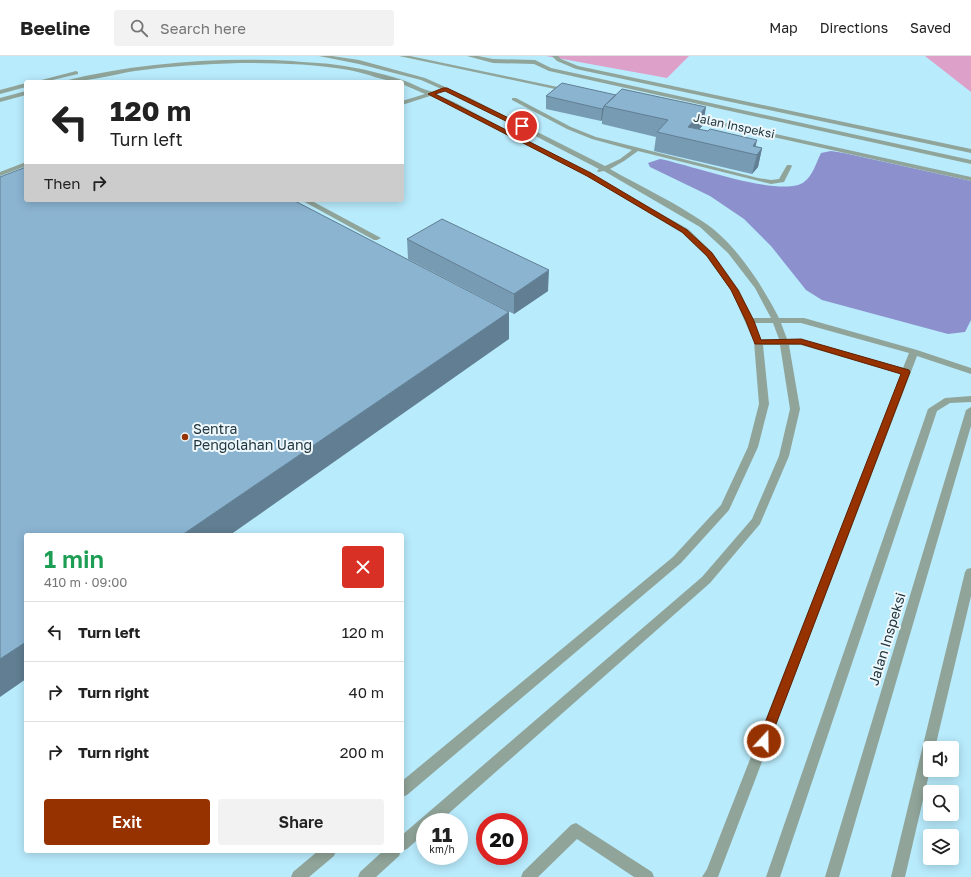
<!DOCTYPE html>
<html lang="en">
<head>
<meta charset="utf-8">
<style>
  :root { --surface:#fff; --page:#f2f2f2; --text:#222; --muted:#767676; --line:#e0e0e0; --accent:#963200 }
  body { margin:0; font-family:"Golos Text",sans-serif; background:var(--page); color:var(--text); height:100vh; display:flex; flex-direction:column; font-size:15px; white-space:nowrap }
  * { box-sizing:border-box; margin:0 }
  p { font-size:13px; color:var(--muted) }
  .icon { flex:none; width:22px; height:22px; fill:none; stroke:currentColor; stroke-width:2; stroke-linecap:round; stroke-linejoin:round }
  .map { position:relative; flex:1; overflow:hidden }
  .sheet { position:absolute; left:24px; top:477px; width:380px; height:320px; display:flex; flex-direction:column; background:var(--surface); border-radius:4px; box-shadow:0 2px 10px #0003 }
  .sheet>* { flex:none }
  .hud { position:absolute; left:24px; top:24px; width:380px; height:122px; border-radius:4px; box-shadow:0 2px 10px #0003; background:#fff; color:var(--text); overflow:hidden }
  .tools { position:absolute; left:923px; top:685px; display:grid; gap:8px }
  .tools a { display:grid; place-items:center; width:36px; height:36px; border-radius:4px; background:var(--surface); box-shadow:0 2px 10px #0003; font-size:20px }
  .speed { position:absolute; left:416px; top:757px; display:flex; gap:8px; font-size:20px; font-weight:700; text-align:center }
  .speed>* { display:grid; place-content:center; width:52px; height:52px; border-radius:50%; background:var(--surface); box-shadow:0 2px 10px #0003; line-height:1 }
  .speed small { font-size:10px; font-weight:400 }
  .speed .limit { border:6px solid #d22; background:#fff; color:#111 }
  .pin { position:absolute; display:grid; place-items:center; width:34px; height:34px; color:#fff; margin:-17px; border:2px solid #fff; border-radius:50%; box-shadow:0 1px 4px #0007 }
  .me { position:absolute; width:44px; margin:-22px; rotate:21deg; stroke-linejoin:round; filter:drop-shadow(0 0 3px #0008) }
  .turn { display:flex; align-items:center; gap:14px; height:84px; padding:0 20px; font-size:18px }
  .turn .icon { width:52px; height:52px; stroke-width:2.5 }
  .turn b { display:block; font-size:28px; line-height:34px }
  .then { display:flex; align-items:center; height:38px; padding:0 20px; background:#0003; gap:8px; font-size:15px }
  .round { display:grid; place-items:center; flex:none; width:42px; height:42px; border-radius:4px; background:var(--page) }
  .headline { display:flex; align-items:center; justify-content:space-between; height:68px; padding:0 20px }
  h1 { font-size:24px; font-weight:600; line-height:30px; color:#1e9e55 }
  .primary-button { display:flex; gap:8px; margin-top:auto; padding:8px 20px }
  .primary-button a { flex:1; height:46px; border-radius:4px; background:var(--accent); color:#fff; font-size:16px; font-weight:600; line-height:46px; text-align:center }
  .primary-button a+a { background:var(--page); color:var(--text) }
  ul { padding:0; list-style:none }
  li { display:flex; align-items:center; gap:12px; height:60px; padding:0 20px; border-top:1px solid var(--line) }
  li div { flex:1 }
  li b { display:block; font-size:15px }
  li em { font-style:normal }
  header { display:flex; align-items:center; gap:24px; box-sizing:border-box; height:56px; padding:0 20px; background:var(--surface); border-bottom:1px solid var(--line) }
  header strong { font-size:19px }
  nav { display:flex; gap:22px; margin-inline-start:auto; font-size:14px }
  .search { width:280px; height:36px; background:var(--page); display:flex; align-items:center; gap:10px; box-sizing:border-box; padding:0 14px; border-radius:4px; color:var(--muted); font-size:15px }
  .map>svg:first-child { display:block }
  .built { fill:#b8ebfc; fill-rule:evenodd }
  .forest { fill:#dda0c8 }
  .water { fill:#8c91cd }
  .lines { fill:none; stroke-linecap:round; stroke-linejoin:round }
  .service { fill:#90a499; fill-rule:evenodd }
  .wall { fill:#789bb4 }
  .shaded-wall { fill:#617e92 }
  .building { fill:#8bb4d1; stroke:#617e92 }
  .route { fill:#963200; stroke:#622000 }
  .poi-dot { fill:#963200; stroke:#eef8fc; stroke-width:1.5 }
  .labels { text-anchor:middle; stroke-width:4; stroke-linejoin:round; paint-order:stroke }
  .far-street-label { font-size:12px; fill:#21373f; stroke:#eef8fc }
  .poi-label { font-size:14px; fill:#21373f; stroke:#eef8fc; text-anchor:start }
  .street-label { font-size:14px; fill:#21373f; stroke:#eef8fc }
</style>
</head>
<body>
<header>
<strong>Beeline</strong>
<div class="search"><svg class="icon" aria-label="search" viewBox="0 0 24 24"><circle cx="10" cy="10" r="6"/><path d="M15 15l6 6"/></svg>Search here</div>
<nav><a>Map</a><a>Directions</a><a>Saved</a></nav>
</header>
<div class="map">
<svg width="971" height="821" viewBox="0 0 971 821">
  <rect width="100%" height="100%" fill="#cfeffa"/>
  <path class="built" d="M0,0H971V821H0ZM26,26H402V144H26ZM26,479H402V795H26ZM930,692H952V714H930ZM930,736H952V758H930ZM425,766H459V800H425ZM485,766H519V800H485ZM930,780H952V802H930Z"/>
  <path class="forest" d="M546,0H689L667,22Z
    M925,0H971V36Z"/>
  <path class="water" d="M831,95L844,97L971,125V264L965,276L948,278L822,244L806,234L771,190L744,163L710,140L650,111L648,107L660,103C688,108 782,143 804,126C813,119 816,107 821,97Z"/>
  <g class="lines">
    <path class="service" d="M319,0H332L359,4L425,22L468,41L605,110L620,103L632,94L592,83L567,73L512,44V42H516L571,71L596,81L758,122L771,124L779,123L787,109H791L792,110L784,126L771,128L638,95L624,105L610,113C640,130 676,147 705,167C736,188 762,229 779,262H804L917,294L971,312V318L917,300L718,821H702L707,813L901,318L801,289H789L800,353L789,400L760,468L710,527L439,766H425V777L407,793L402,795V779L702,521L752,463L779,400L790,353L780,289H763L769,348L758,391L729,454L681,507L407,739L402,741V725L673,501L721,449L748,391L759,348L754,286L731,234L706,200L682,177L587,120L450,48L430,40L402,49V45L425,38L402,28V26C384,26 367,17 349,14C314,8 276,7 240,7C205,8 170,10 135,15C111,19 87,26 63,26L64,25C138,7 216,1 292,5C311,7 331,7 350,11C368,14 388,19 405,25C416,29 425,35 436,36V38L454,46L591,118L688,173L712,196L739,234L753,262H771L755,232L728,197L700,171L604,115L598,116L597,115L599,113L464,43L421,24L359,8ZM755,267H773L779,283H761ZM781,267H801L909,297L903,312L801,283H787Z
      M399,0H410L572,34L569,36Z
      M467,0H478L493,3L535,4L551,12L971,104V108L549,15L534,8L493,7Z
      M552,0H558L561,3L578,10L971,93V97L576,13L557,5Z
      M76,15L78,16V18L44,26H34Z
      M26,27V31L0,38V34Z
      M26,35V39L0,46V42Z
      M690,59L971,121V125L688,62L687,61Z
      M26,106V110L0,120V116Z
      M301,144H310L381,182L377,184H374Z
      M971,340V346L950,347L937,355L780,821H766L928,353L945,342Z
      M971,351V370L839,821H825L966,354Z
      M971,512V540L935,692H930V714L905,821H891L965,516L967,513Z
      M576,767L652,816L654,821H634L577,783L538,821H521L523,816L571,769Z
      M318,795H336L334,800L309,821H291L293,816Z
      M383,795H401L399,800L376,821H358L360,816Z"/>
  </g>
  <path class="wall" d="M562,27L703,69L699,73L762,92L758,111L752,118L654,95L656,81L602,68V64L601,65L546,53V40Z
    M407,183L548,235L514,258L408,203Z"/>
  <path class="shaded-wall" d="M604,51L602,64L601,65L602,53Z
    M706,51L703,69L690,84L688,71Z
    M757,84L754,98L753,90Z
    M762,92L758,111L752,118L757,99Z
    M549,214L548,235L514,258V238Z
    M509,256V283L230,479H182Z
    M26,586V623L0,641V603Z"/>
  <path class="building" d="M562,27L616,39L604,50V51L602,53L546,40Z
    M622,33L706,51L688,71L708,75L710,73L757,84L753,90L762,92L757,99L657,76L668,64L604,50Z
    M26,111V144H293L509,256L182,479H26V586L0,603V121Z
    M442,163L549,214L514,238L407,183Z"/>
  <path class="route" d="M443,32H447L525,70L520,72L445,35L435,38L591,117L687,174L712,197L738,234L754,265L761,284L801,283L909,314L910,316L768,689L764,691L759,689L758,685L901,318L801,288H755L746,265L731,234L707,200L682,176L587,120L428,38Z"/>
  <circle class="poi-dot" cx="185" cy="381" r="4"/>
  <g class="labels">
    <g class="far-street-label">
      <text transform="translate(734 70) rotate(12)" y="4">Jalan Inspeksi</text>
    </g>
    <g class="poi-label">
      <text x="193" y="378">Sentra<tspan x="193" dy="16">Pengolahan Uang</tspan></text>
    </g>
    <g class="street-label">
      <text transform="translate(887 583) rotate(-73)" y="5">Jalan Inspeksi</text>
    </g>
  </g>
</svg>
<div class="tools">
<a><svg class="icon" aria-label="sound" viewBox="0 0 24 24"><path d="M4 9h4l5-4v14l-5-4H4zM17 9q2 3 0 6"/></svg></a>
<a><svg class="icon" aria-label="search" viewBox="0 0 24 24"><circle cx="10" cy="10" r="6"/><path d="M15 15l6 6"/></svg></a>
<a><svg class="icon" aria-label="layers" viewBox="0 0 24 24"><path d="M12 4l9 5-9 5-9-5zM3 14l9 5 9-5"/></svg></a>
</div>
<div class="speed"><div>11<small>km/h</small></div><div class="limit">20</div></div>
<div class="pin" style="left:522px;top:70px;background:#d93025"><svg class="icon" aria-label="arrive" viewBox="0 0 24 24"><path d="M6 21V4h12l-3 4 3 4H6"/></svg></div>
<svg class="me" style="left:764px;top:685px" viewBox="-20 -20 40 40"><circle r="17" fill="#963200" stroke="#fff" stroke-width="3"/><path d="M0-11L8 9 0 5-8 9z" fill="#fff"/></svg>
<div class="hud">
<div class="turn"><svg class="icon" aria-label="left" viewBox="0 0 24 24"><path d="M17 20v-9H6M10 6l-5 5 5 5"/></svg><div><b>120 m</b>Turn left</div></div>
<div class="then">Then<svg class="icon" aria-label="right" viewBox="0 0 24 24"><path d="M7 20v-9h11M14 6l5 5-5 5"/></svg></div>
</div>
<section class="sheet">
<div class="headline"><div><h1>1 min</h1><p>410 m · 09:00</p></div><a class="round" style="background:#d93025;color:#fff"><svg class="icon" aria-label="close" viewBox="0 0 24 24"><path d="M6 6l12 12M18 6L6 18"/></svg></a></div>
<ul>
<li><svg class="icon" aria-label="left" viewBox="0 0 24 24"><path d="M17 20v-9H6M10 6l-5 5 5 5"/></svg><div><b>Turn left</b></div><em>120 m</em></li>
<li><svg class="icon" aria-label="right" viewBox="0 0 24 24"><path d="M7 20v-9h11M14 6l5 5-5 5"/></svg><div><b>Turn right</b></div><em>40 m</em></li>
<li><svg class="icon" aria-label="right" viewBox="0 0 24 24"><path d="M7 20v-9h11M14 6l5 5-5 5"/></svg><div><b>Turn right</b></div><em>200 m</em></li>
</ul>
<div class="primary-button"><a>Exit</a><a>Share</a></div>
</section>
</div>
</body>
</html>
